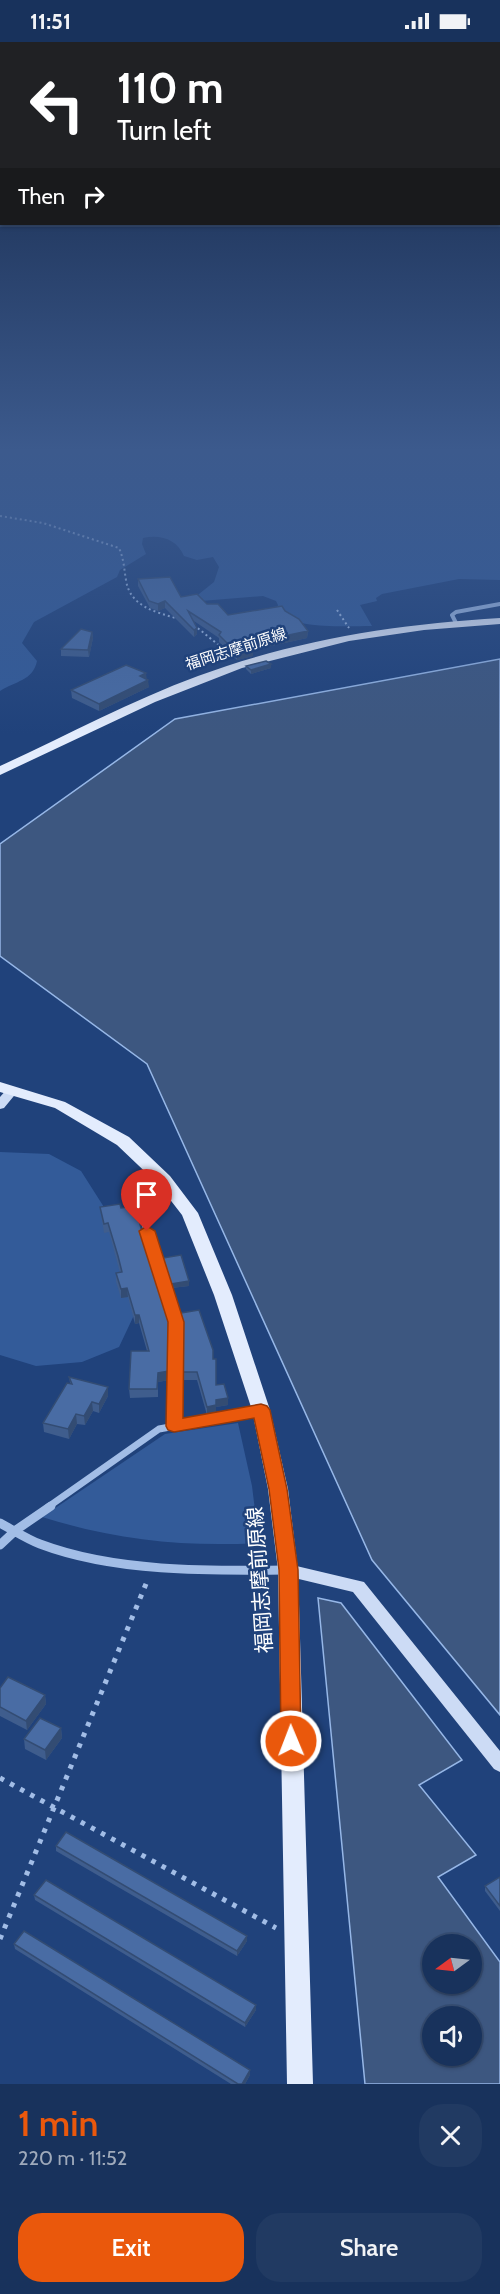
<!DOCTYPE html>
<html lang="en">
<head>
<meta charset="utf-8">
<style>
  :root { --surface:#18325c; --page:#213a62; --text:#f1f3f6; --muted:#9faabb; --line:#364d72; --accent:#ea580c }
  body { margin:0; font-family:Cabin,"Noto Sans JP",sans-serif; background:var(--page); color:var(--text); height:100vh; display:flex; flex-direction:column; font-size:22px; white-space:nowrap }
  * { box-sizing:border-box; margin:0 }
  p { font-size:20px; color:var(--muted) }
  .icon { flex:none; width:33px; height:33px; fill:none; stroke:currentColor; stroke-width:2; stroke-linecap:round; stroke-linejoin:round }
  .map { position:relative; height:2042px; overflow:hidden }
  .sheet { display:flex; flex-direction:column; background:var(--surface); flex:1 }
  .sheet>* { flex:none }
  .guide { position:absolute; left:0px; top:0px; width:501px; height:183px; box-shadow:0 2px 4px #0004,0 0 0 2px var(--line); background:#202124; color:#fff; overflow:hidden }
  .needle { width:39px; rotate:255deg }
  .buttons { position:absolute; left:422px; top:1892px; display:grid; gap:12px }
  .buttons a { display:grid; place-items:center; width:60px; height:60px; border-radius:50%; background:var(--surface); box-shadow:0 2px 4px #0004,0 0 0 2px var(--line); font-size:30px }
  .pin { position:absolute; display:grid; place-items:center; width:51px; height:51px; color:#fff; margin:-62px -26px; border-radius:50% 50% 50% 0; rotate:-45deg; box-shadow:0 0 6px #0007 }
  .pin .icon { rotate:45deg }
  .me { position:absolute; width:66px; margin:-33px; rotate:359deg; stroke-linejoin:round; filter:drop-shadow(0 0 4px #0008) }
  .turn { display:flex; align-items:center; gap:21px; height:126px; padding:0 18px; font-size:27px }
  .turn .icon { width:78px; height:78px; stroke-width:2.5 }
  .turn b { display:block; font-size:42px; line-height:51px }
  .then { display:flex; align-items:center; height:57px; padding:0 18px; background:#0003; gap:12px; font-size:22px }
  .round { display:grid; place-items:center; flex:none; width:63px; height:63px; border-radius:24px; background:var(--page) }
  .headline { display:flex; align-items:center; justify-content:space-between; height:102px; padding:0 18px }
  h1 { font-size:36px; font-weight:600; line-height:45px; color:var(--accent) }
  .cta { display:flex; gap:12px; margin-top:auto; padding:12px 18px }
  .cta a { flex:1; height:69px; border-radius:24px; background:var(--accent); color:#fff; font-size:24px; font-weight:600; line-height:69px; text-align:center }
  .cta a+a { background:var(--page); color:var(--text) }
  .status { display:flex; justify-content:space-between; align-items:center; height:42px; padding:0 30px; background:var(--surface); direction:ltr }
  .status svg { height:16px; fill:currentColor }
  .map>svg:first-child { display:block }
  .green { fill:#335b99 }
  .water { fill:#3d5780; stroke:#96b7e7; stroke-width:1.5; fill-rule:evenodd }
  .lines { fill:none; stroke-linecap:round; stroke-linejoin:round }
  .path-far1 { stroke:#a2bde6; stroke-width:2; stroke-dasharray:2 3; stroke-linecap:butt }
  .path { stroke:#a2bde6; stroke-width:5; stroke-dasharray:4.5 7; stroke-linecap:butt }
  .street-far2 { stroke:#a2bde6; stroke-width:4 }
  .street-far1 { stroke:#a2bde6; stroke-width:7 }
  .street { stroke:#a2bde6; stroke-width:9 }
  .secondary { fill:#ccdbf5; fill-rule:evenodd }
  .primary { fill:#e3ecfd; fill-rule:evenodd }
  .wall { fill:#3f5d8d }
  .shaded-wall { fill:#334c73 }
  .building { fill:#496ca4; stroke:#334c73; stroke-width:1.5 }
  .route { fill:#ea580c; stroke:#983908; stroke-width:1.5 }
  .labels { text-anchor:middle; stroke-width:5; stroke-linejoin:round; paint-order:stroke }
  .far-street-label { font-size:15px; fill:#fff; stroke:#20427b }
  .near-street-label { font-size:21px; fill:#fff; stroke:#20427b }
</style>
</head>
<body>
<div class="status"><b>11:51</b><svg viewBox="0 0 49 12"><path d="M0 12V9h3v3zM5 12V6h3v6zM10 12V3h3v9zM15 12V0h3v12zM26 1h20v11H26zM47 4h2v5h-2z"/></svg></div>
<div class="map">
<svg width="500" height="2042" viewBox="0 0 500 2042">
  <rect width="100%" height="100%" fill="#20427b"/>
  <path class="green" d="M0,406H500V538L459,537L382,552L376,556L377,559L360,563L372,584C347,584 294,588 276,569L278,563L276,559L263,554L201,559L194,556L214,540L219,525L213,515L197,518L184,514C177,497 160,492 143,496L142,502L146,512L120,528L117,535L34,580L22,601L37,619C33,639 15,639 0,649Z
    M0,1110L49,1112L81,1129L109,1173L135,1271L119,1305L82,1320L36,1324L0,1313Z
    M238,1381L252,1444L259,1501C182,1505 116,1498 42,1475L165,1392Z"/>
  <path class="water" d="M500,617V1673L372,1518L147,1022L0,914V802L175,677Z
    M318,1556L341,1561L462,1718L419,1743L476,1813L438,1835L500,1920V2042H365ZM432,1902H471V1941H432ZM432,1974H471V2013H432Z"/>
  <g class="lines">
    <path class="path-far1" d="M0,474L43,481L119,506C124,517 124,527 126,538C130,565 156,570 179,577
      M337,568L349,586
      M194,583L232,614"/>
    <path class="path" d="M0,1736L276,1886
      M0,1897L148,1537"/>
    <path class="street-far2" d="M456,581L452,573L456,570L500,562"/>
    <path class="street-far1" d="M140,1166L176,1279L174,1384
      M48,1465L159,1387L258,1369"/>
    <path class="street" d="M0,1481C13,1488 27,1497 40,1502C114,1530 207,1529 285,1528
      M0,1503L16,1488L51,1464"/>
    <path class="secondary" d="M12,1045L18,1049L4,1066L0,1067V1055L8,1046Z
      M288,1522L364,1540L500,1709V1730L494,1727L353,1550L282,1533L280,1528L282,1523Z"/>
    <path class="primary" d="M500,576V582L424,588L349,599L242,626L155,660L0,733V724C66,694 130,659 198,634C295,598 397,582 500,576Z
      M0,1040L65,1060L129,1095L170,1134L198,1171L232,1253L270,1368L288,1447L298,1528L313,2042H287L278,1528L268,1447L252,1368L214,1253L182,1173L158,1142L117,1103L55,1066L0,1050Z"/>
  </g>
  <path class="wall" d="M138,537L181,555L207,562L228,573L285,569L308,589L307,596L253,608V614L237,618L219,600V596L194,579L197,586V592L194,595L165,566L158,569L150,566L138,544Z
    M92,590L93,596L89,615L61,614V607Z
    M271,622V626L251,632L246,627V624Z
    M146,631V637L149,645L99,669L72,656L71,648Z
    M100,1165L121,1166L149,1215L160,1248H159L166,1272L170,1280L169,1338L158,1340V1355L130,1356L129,1347L147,1309L139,1281L135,1282L128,1255L121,1256L116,1240V1231H120L109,1190L104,1191L101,1173Z
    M163,1216L189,1239V1244L171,1246L163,1221Z
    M213,1317L216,1343L228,1363L216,1365V1371L207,1373L197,1338H181L180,1330Z
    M69,1335L108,1345V1354L99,1371L93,1369L85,1383L77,1382L69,1397L44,1390L43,1381L70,1341Z
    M0,1646L45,1653L46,1662L27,1688L0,1674Z
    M61,1686L62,1696L46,1718L25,1707L24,1697Z
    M56,1804L247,1899L237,1914L56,1809Z
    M500,1835V1869L485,1849V1844Z
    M34,1853L256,1968L245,1985L35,1858Z
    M14,1902L250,2033L245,2042H231L15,1907Z"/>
  <path class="shaded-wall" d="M165,559V566L158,569V562Z
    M197,586V592L194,595V588Z
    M308,589L307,596L253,608V614L237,618V611L245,602Z
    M92,590L93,596L89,615L88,608Z
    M271,622V626L251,632V628Z
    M146,631L147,639L140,634Z
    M148,638L149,645L99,669V662Z
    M189,1239V1244L171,1246V1242Z
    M127,1246L128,1255L121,1256V1247Z
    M170,1271L169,1338L158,1340V1355V1331Z
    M135,1273H139V1281L135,1282Z
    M108,1345V1354L99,1371V1362Z
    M228,1356V1363L216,1365V1358Z
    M92,1360L93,1369L85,1383L84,1374Z
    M216,1363V1371L207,1373V1365Z
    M76,1372L77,1382L69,1397L68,1387Z
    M45,1653L46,1662L27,1688L26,1679Z
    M61,1686L62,1696L46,1718L45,1708Z
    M247,1894V1899L237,1914V1909Z
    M256,1963V1968L245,1985V1981Z
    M250,2028V2033L245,2042H242Z"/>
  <path class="building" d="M170,535L181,555L197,552L207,562H218L228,573L282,564L285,569L299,577L308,589L245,602L253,607L237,611L219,593L221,590L188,569L197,586L194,588L165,559L158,562L149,559L138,537Z
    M81,587L92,590L88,608L61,607Z
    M266,619L271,622L251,628L246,624Z
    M126,623L146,631L140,634L148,638L99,662L71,648Z
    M120,1162L121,1166L135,1164L149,1215L152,1214L160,1239H157L166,1272L170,1271L169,1329L158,1331L157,1347H129L131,1309H149L139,1273H135L127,1246L121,1247L116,1231L122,1230L118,1214L108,1181L104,1182L100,1165Z
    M181,1213L189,1239L171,1242L163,1216Z
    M199,1268L213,1308V1317H216V1343L224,1342L228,1356L216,1358V1363L207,1365L197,1330H180L181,1271Z
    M69,1335L108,1345L99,1362L92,1360L84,1374L76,1372L68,1387L43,1381L67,1341L72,1342Z
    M8,1635L45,1653L26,1679L0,1665V1646Z
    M40,1676L61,1686L45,1708L24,1697Z
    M66,1790L247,1894L237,1909L56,1804Z
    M500,1835V1864L485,1844Z
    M46,1838L256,1963L245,1981L34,1853Z
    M24,1889L250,2028L242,2042H238L14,1902Z"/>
  <linearGradient id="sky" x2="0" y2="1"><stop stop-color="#122444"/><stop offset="0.59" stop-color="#3c5a8d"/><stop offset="1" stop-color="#3c5a8d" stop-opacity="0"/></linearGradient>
  <rect width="500" height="692" fill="url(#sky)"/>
  <path class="route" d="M147,1184L155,1189L184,1280L183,1376L261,1362L267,1364L270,1368L287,1447L298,1528L301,1699L298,1705L291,1708L284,1705L281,1699L279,1528L269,1447L254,1376L174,1390L168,1388L166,1384L168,1280L139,1189Z"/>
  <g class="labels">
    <g class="far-street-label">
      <text transform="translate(236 607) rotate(-18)" y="5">福岡志摩前原線</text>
    </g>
    <g class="near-street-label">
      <text transform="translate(260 1538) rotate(-94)" y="7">福岡志摩前原線</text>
    </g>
  </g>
</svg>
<div class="buttons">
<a><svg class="needle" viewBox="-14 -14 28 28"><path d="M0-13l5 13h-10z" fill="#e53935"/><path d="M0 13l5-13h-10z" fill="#9faabb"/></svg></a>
<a><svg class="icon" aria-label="sound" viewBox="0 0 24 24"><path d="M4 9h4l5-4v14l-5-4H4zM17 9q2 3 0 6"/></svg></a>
</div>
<div class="pin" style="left:147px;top:1189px;background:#d93025"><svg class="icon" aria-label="arrive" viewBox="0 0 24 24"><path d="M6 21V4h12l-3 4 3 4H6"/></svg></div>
<svg class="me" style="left:291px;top:1699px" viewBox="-20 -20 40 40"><circle r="17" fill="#ea580c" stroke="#fff" stroke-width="3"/><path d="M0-11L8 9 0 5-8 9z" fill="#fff"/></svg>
<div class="guide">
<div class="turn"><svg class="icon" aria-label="left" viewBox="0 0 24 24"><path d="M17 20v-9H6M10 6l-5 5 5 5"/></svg><div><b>110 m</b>Turn left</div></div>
<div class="then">Then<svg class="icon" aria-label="right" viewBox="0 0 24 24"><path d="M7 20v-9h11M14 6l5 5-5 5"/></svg></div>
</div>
</div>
<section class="sheet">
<div class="headline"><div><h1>1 min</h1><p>220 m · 11:52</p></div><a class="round"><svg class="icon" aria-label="close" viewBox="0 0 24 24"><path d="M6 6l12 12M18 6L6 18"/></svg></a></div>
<div class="cta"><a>Exit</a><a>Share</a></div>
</section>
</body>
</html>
